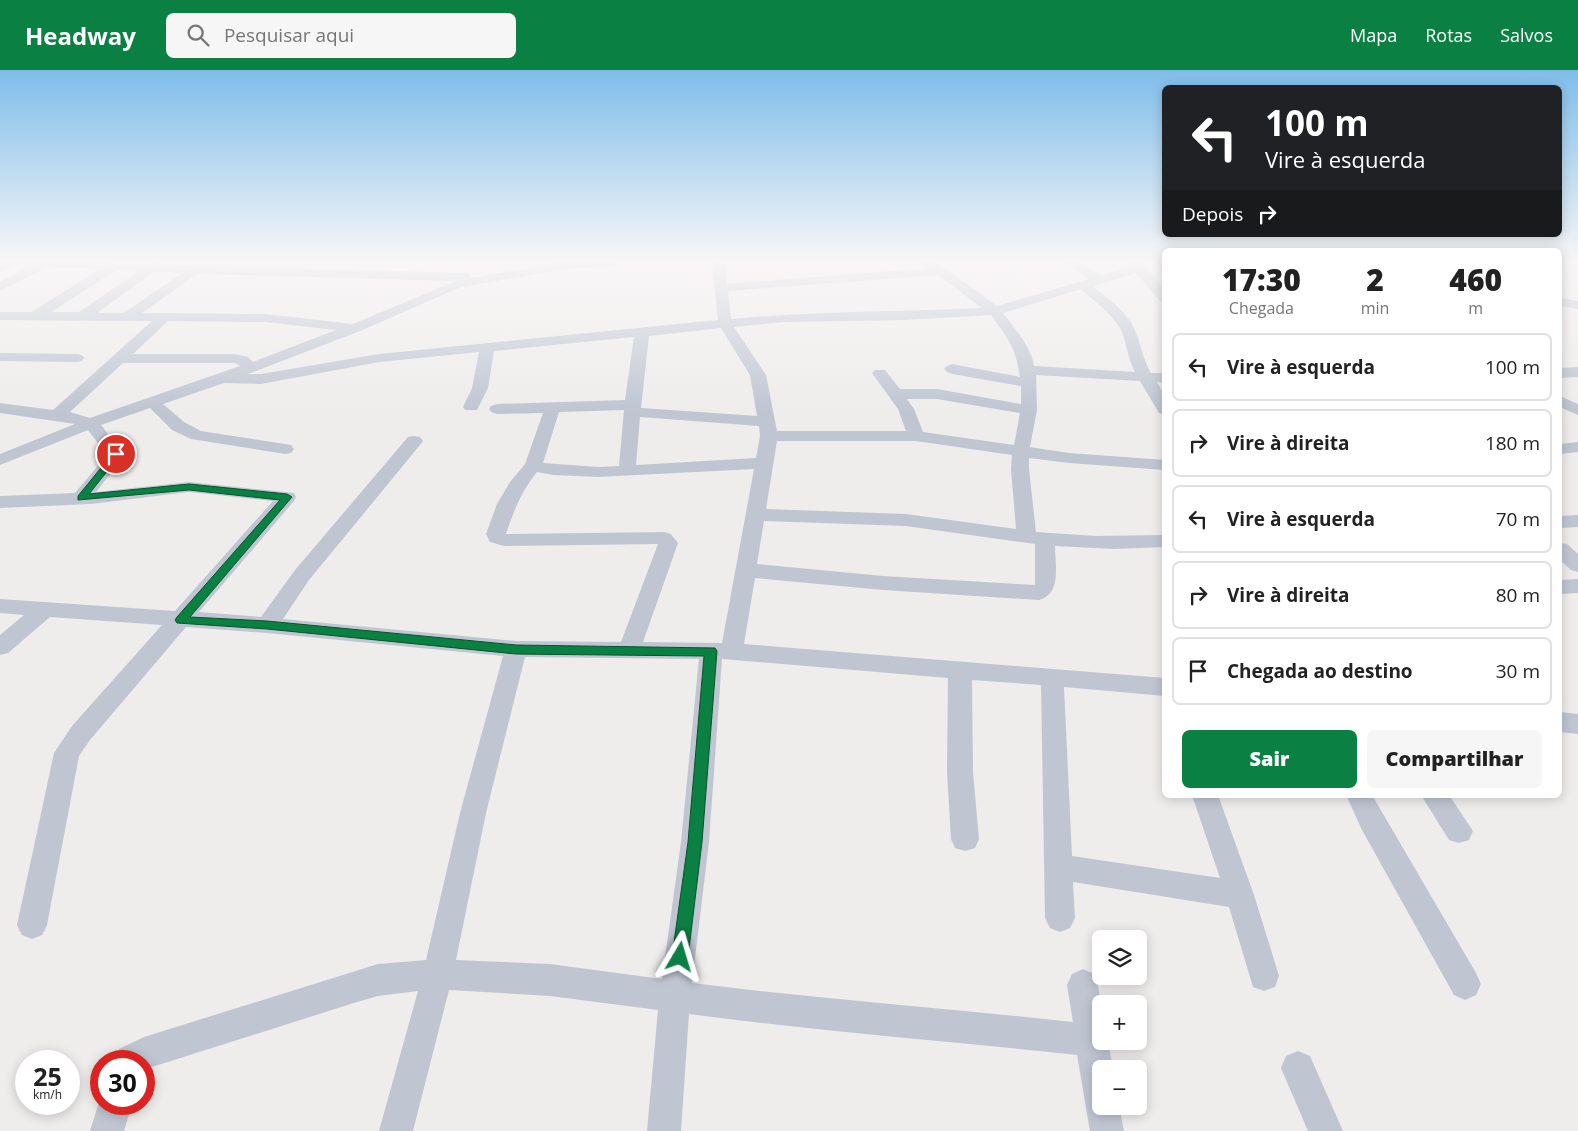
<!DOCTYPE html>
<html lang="pt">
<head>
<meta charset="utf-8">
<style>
  :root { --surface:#fff; --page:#f6f6f6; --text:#222; --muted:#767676; --line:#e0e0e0; --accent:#0b8043 }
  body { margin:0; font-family:"Open Sans",sans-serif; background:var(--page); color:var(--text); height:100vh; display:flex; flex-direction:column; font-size:19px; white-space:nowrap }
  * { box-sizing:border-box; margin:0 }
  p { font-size:16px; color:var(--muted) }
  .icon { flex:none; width:28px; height:28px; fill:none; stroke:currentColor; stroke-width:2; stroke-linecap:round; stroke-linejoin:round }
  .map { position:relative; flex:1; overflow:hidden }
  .drawer { position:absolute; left:1162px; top:178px; width:400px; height:550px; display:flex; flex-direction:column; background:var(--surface); border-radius:8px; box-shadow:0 2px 12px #0003 }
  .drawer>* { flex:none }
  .top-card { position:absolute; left:1162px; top:15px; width:400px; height:152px; border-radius:8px; box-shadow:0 2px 12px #0003; background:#202124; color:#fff; overflow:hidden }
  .buttons { position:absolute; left:1092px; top:860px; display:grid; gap:10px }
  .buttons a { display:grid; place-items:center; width:55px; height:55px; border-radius:8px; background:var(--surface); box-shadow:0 2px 12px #0003; font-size:25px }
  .speed { position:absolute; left:15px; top:980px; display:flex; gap:10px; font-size:25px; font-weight:700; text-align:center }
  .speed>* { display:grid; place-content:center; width:65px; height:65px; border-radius:50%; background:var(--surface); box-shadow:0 2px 12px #0003; line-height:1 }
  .speed small { font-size:12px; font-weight:400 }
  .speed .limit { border:8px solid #d22; background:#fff; color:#111 }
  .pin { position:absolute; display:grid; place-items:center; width:42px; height:42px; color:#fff; margin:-21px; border:2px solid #fff; border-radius:50%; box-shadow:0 1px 5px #0007 }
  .me { position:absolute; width:55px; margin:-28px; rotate:7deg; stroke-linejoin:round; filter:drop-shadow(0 0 4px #0008) }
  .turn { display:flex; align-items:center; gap:18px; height:105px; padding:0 20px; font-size:22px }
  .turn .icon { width:65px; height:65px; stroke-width:2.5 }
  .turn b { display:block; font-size:35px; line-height:42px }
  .then { display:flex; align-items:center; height:48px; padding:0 20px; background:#0003; gap:10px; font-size:19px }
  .eta { display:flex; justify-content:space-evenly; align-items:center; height:85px; text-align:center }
  .eta b { font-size:30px; font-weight:800; line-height:35px }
  .primary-button { display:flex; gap:10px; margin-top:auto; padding:10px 20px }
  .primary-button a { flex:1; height:58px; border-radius:8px; background:var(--accent); color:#fff; font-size:20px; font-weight:800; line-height:58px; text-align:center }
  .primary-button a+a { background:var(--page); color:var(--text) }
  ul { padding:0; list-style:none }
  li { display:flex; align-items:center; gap:15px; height:68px; margin:0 10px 8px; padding:0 10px; border:2px solid var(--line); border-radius:8px }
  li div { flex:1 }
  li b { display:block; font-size:19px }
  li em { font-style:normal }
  header { display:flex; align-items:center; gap:30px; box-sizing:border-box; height:70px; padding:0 25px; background:var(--accent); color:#fff }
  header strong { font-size:24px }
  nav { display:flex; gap:28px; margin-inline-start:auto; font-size:18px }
  .search { width:350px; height:45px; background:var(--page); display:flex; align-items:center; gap:12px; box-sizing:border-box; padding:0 18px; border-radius:8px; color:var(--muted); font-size:19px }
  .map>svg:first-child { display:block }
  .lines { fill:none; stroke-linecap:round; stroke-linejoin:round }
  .minor { fill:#bfc6d2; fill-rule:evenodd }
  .route { fill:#0b8043; stroke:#07532c }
</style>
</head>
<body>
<header>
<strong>Headway</strong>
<div class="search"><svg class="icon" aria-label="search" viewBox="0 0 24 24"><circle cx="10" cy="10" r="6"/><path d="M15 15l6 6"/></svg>Pesquisar aqui</div>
<nav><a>Mapa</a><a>Rotas</a><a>Salvos</a></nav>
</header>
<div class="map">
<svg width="1578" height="1061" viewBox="0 0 1578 1061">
  <rect width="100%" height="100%" fill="#efecec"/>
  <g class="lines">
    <path class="minor" d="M1,192L149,194L154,192L159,194L465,203L470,204L471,208L561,192H621L615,196L566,199L461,217L360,261L248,304H261L379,284L718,250L712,192H724L727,214L928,198L922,192H936L997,236L1089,209L1064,192H1079L1101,205L1131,196L1128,192H1141L1165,220V232L1160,231L1136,203L1093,216C1105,226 1128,243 1134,258C1141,273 1142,288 1151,303H1165V313L1157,312L1165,326V345L1159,343L1140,311L1036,305L1037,340L1030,377L1069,383L1165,390V400L1069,393L1029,388V399L1036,462L1096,466L1165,465V477L1114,479L1055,476C1055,495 1062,524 1039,530L883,520L755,508L744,574L1165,608V626L1064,617L1072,786L1220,808L1192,725H1218L1254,825L1279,906L1275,917L1264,921L1253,917L1229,837L1073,812L1075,848L1070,858L1060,862L1050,858L1045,848L1041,615L972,610L973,702L979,769L975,778L965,781L955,778L951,769L947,702L948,608L722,589L709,772L692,913C819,929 946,938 1073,952L1067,915L1072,904L1083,899L1094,904C1103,926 1101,948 1101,971H1108L1113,999H1101V1036H1119L1124,1061H1090L1077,985C948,971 818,961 689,944L681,1061H647L658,940L550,926L449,920L413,1061H379L418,921L378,926L357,932L152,997L144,1002V991H115L119,979L144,967L378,894L426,890L460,743L503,586L267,563L186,557L90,670L79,686L47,855L42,865L32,869L22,865L17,855L54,683L72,656L162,555L50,547L8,583L0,585V565L24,545L0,543V529L175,541L273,431L189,422L91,434L0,438V426L75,423L107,385L88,360L0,395V384L75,354L0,343V333L53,340L152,251L0,250V242H32L100,199L47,197L0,221V212L29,196L14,195L0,202ZM117,200L139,201L79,242H51ZM154,202L182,203L124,243H97ZM197,204H204L456,211L353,254L265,244L142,243ZM938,205L982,238C898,242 815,241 731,249L728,221ZM1081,219C1094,231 1111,243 1120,258C1127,271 1127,288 1135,302L1034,296C1031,276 1015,259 1003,243ZM991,245C1008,268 1016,278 1020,307L952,294L947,296L944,299L947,302L952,304L1021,316V334L937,319H900L885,300H875L872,303L898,339L906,361H777L766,305L734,257L782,252L903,250ZM168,251L265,252L336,260L253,292L248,287L235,284H133ZM721,258L750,305L757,346L641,338L649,266ZM634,267L625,330L497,334L491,336L489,339L491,342L497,344L543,343L525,394L510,412L497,434L486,464L490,472L504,476L658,474L621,572L516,571L283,549L309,510L420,375L423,371L420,367L414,366L408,367L295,500L261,547L199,542L294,431L296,427L294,423L189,412L96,422L125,385L101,355L150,338L172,360L191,369L285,384L291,383L294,379L291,375L285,374L201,361L184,352L163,334L224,313L261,314L379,292L479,282L472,318L463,337L465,340H477L488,318L494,281ZM123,293H235L240,296L90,348L70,342ZM907,329H937L1020,343L1014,375L923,362L914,339ZM624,340L619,396L598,397L543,393L559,342ZM640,347L759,356L760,366L756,388L636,395ZM777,371H916L1012,385L1011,399L1016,459L906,444L766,439ZM754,399L722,573L643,572L678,473L671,464L664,462L506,464C514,440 521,422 537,402L553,405L598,407ZM764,451L906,456L1035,474V515L883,506L757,494ZM525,587L699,589L681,772L662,909L550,894L456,890L486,743Z
      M1560,228L1578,231V239L1560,236Z
      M0,283L77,284L82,285L84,288L82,291L77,292L0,291Z
      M1578,297V307L1560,308V298Z
      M1560,326L1578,334V345L1560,337Z
      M1578,372V382L1560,384V374Z
      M1578,445V457L1560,458V446Z
      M1560,473L1567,474L1578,484V502L1571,500L1560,490Z
      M1578,509V523L1560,524V510Z
      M1560,642L1578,644V664L1560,662Z
      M1346,725H1372L1476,903L1481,914L1476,925L1465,930L1454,925L1362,760Z
      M1421,725H1449L1473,761L1469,770L1459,773L1449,770Z
      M1298,981L1310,986L1343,1061H1308L1281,998L1286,986Z
      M101,1026V1034H132L124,1061H90Z"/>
  </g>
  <linearGradient id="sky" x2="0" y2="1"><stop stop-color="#7fbdea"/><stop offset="0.56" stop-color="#f8f6f6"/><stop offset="1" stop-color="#f8f6f6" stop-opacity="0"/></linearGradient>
  <rect width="1578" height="341" fill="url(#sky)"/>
  <path class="route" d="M116,382L121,384L89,424L189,414L287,424L292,427L190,547L267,551L516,575L715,578L717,581L702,772L688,887L686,893L680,895L674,893L672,887L688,772L704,586L516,584L267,559L177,553L175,550L177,547L280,430L189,420L78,430V426L113,383Z"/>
</svg>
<div class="buttons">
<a><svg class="icon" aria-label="layers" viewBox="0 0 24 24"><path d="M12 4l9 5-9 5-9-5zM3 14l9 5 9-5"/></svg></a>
<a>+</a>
<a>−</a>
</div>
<div class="speed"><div>25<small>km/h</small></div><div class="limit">30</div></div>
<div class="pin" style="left:116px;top:384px;background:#d93025"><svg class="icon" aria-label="arrive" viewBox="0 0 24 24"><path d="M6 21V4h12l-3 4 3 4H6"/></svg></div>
<svg class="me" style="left:680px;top:887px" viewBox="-20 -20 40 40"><path d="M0-17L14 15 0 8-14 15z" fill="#0b8043" stroke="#fff" stroke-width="4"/></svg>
<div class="top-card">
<div class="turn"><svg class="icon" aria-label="left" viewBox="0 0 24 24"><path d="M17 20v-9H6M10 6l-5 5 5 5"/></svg><div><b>100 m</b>Vire à esquerda</div></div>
<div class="then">Depois<svg class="icon" aria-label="right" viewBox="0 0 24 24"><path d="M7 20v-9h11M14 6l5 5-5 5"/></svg></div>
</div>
<section class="drawer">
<div class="eta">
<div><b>17:30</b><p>Chegada</p></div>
<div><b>2</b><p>min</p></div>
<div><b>460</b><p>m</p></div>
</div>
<ul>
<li><svg class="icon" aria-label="left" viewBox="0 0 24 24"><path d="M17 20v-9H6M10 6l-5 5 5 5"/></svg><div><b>Vire à esquerda</b></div><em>100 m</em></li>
<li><svg class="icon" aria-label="right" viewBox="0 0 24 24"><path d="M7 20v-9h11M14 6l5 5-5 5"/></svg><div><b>Vire à direita</b></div><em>180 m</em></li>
<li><svg class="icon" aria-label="left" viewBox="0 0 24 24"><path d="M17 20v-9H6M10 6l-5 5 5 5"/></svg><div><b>Vire à esquerda</b></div><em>70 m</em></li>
<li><svg class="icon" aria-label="right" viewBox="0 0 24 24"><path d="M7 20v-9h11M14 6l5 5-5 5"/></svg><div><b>Vire à direita</b></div><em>80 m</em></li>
<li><svg class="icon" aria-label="arrive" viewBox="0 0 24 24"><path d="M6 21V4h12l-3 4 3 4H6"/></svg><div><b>Chegada ao destino</b></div><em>30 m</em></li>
</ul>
<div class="primary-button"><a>Sair</a><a>Compartilhar</a></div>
</section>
</div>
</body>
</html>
